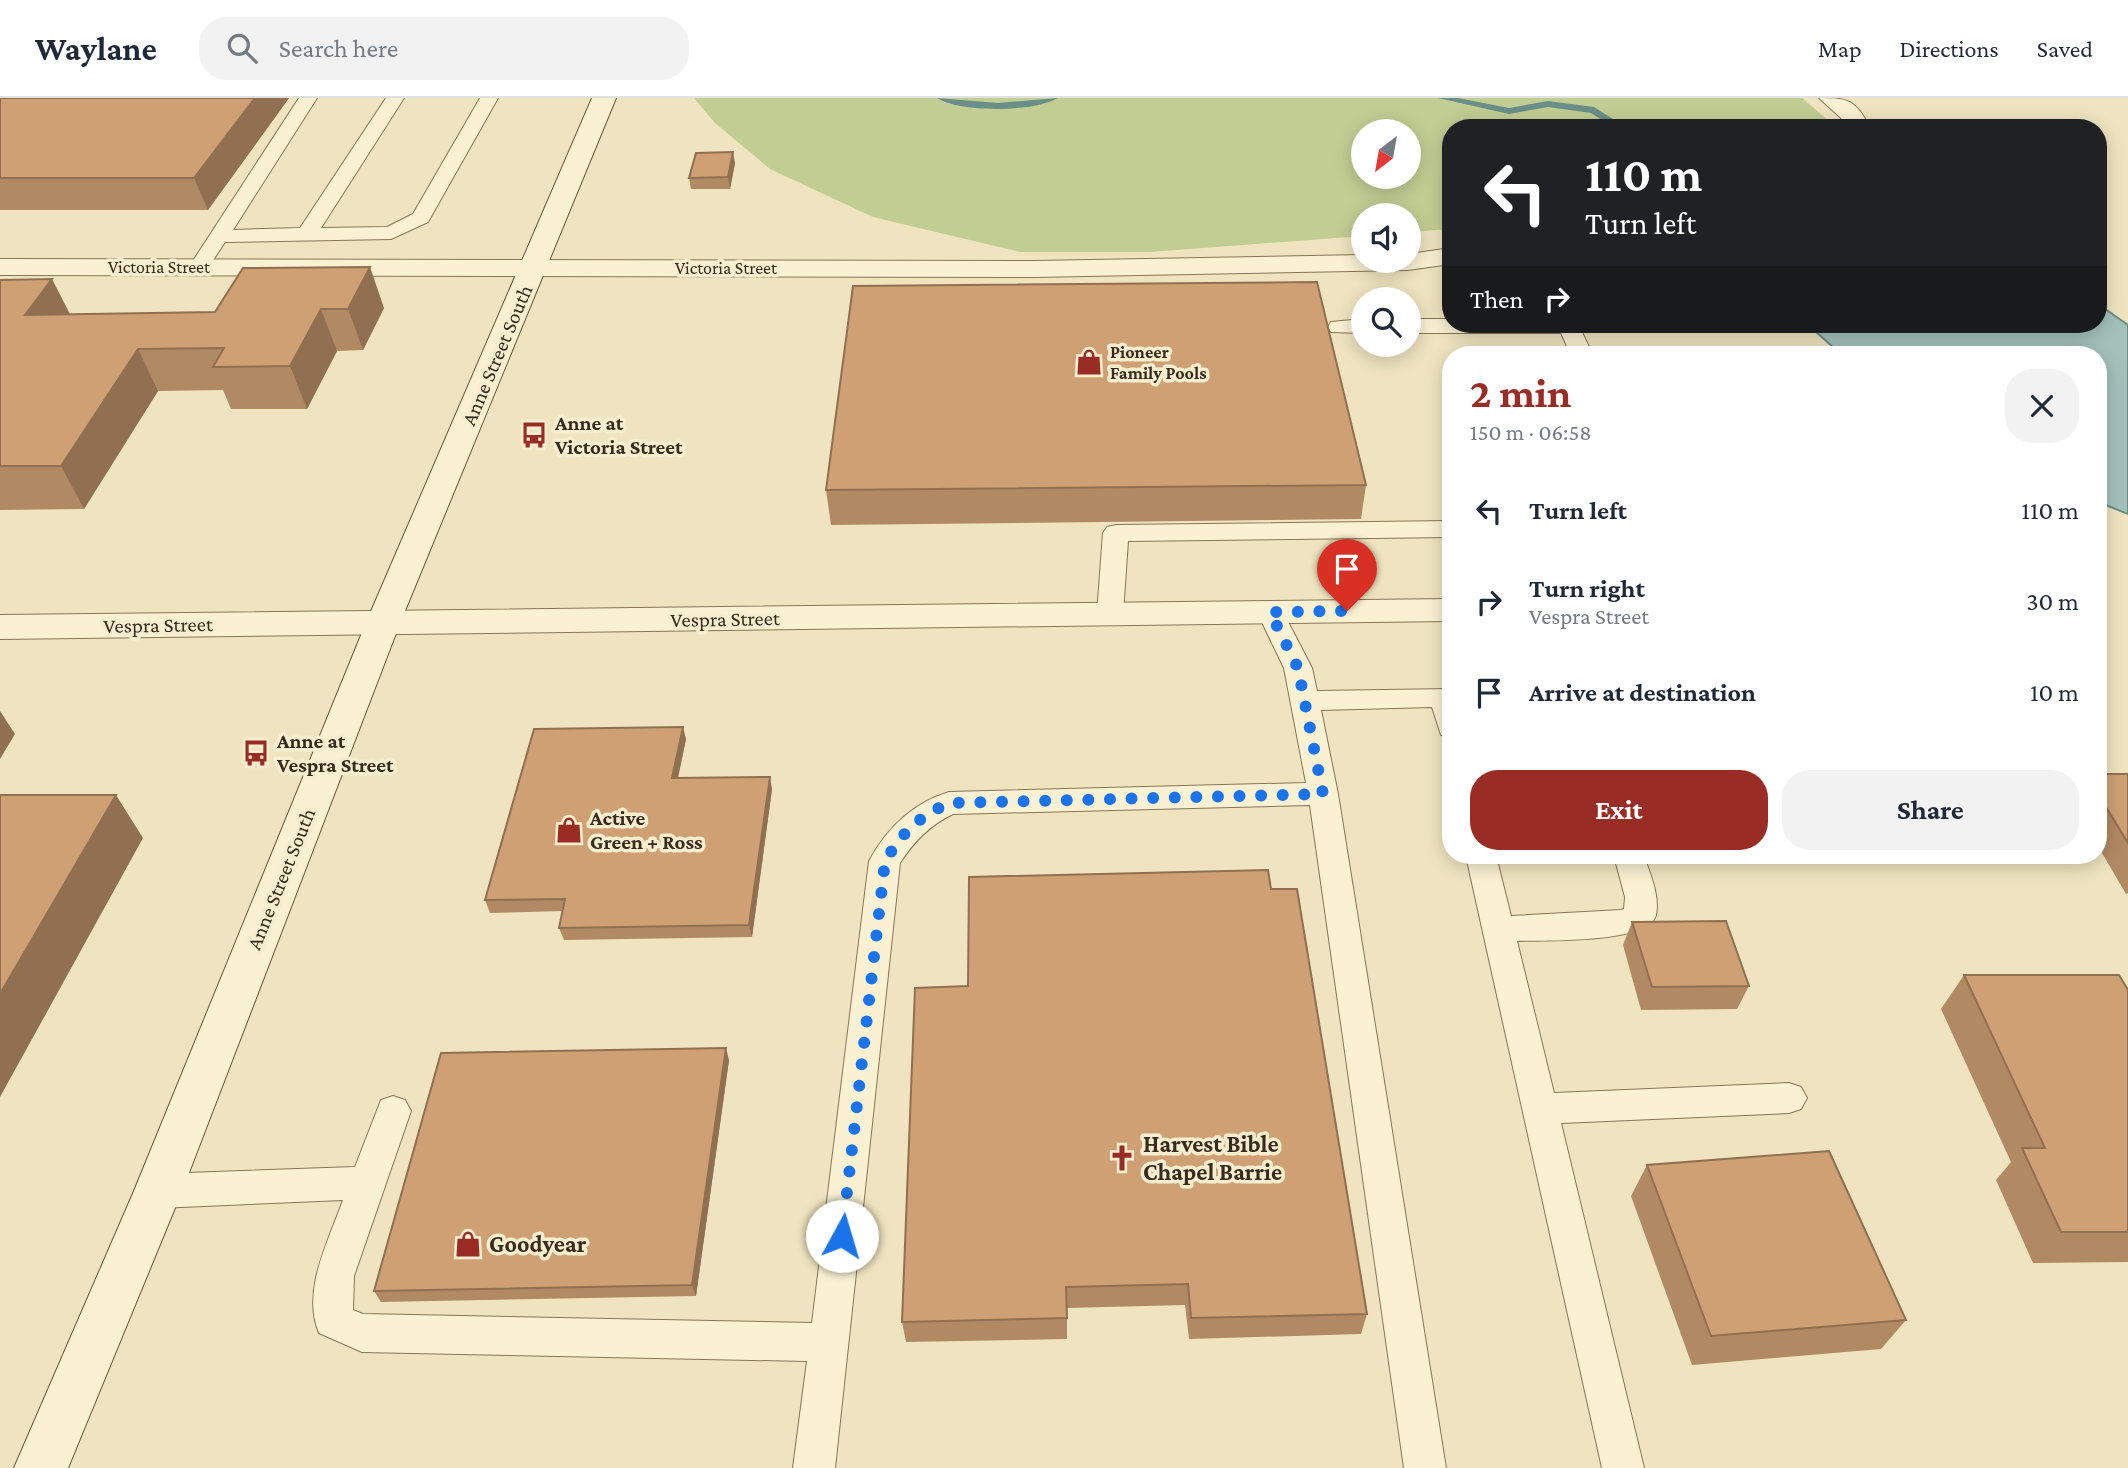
<!DOCTYPE html>
<html lang="en">
<head>
<meta charset="utf-8">
<style>
  :root { --surface:#fff; --page:#f2f2f3; --text:#1f2937; --muted:#747a83; --line:#e0e1e3; --accent:#992d26 }
  body { margin:0; font-family:"Crimson Pro",serif; background:var(--page); color:var(--text); height:100vh; display:flex; flex-direction:column; font-size:26px; white-space:nowrap }
  * { box-sizing:border-box; margin:0 }
  p { font-size:23px; color:var(--muted) }
  .icon { flex:none; width:38px; height:38px; fill:none; stroke:currentColor; stroke-width:2; stroke-linecap:round; stroke-linejoin:round }
  .map { position:relative; flex:1; overflow:hidden }
  .side { position:absolute; left:1442px; top:248px; width:665px; height:518px; display:flex; flex-direction:column; background:var(--surface); border-radius:28px; box-shadow:0 4px 18px #0003 }
  .side>* { flex:none }
  .guide { position:absolute; left:1442px; top:21px; width:665px; height:214px; border-radius:28px; box-shadow:0 4px 18px #0003; background:#202124; color:#fff; overflow:hidden }
  .needle { width:46px; rotate:211deg }
  .buttons { position:absolute; left:1351px; top:21px; display:grid; gap:14px }
  .buttons a { display:grid; place-items:center; width:70px; height:70px; border-radius:50%; background:var(--surface); box-shadow:0 4px 18px #0003; font-size:35px }
  .pin { position:absolute; display:grid; place-items:center; width:60px; height:60px; color:#fff; margin:-72px -30px; border-radius:50% 50% 50% 0; rotate:-45deg; box-shadow:0 0 7px #0007 }
  .pin .icon { rotate:45deg }
  .me { position:absolute; width:77px; margin:-38px; rotate:6deg; stroke-linejoin:round; filter:drop-shadow(0 0 5px #0008) }
  .turn { display:flex; align-items:center; gap:24px; height:147px; padding:0 28px; font-size:32px }
  .turn .icon { width:91px; height:91px; stroke-width:2.5 }
  .turn b { display:block; font-size:49px; line-height:60px }
  .then { display:flex; align-items:center; height:66px; padding:0 28px; background:#0003; gap:14px; font-size:26px }
  .round { display:grid; place-items:center; flex:none; width:74px; height:74px; border-radius:28px; background:var(--page) }
  .summary { display:flex; align-items:center; justify-content:space-between; height:119px; padding:0 28px }
  h1 { font-size:42px; font-weight:700; line-height:52px; color:var(--accent) }
  .button { display:flex; gap:14px; margin-top:auto; padding:14px 28px }
  .button a { flex:1; height:80px; border-radius:28px; background:var(--accent); color:#fff; font-size:28px; font-weight:700; line-height:80px; text-align:center }
  .button a+a { background:var(--page); color:var(--text) }
  ul { padding:0; list-style:none }
  li { display:flex; align-items:center; gap:21px; height:91px; padding:0 28px }
  li div { flex:1 }
  li b { display:block; font-size:26px }
  li em { font-style:normal }
  header { display:flex; align-items:center; gap:42px; box-sizing:border-box; height:98px; padding:0 35px; background:var(--surface); border-bottom:2px solid var(--line) }
  header strong { font-size:33px }
  nav { display:flex; gap:38px; margin-inline-start:auto; font-size:24px }
  .search { width:490px; height:63px; background:var(--page); display:flex; align-items:center; gap:18px; box-sizing:border-box; padding:0 24px; border-radius:28px; color:var(--muted); font-size:26px }
  .map>svg:first-child { display:block }
  .green { fill:#c2cd93; fill-rule:evenodd }
  .water { fill:#a3c1ba; stroke:#6a8f88; stroke-width:2 }
  .lines { fill:none; stroke-linecap:round; stroke-linejoin:round }
  .stream { fill:#6a8f88; fill-rule:evenodd }
  .lane-casing { stroke:#887557; stroke-width:2 }
  .street-casing { stroke:#887557; stroke-width:2 }
  .secondary-casing { stroke:#6a563b; stroke-width:2 }
  .lane { fill:#faf1d3; fill-rule:evenodd }
  .street { fill:#faf1d3; fill-rule:evenodd }
  .secondary { fill:#faf1d3; fill-rule:evenodd }
  .wall { fill:#b18a64 }
  .shaded-wall { fill:#907051 }
  .building { fill:#cea074; stroke:#907051; stroke-width:2 }
  .route { stroke:#1a73e8; stroke-width:12; stroke-dasharray:0 21.6 }
  .labels { text-anchor:middle; stroke-width:7; stroke-linejoin:round; paint-order:stroke }
  .far-street-label { font-size:18px; fill:#372b1c; stroke:#f6eecf }
  .far-poi-label { font-size:18px; font-weight:bold; fill:#372b1c; stroke:#f6eecf; text-anchor:start }
  .street-label { font-size:21px; fill:#372b1c; stroke:#f6eecf }
  .poi-label { font-size:21px; font-weight:bold; fill:#372b1c; stroke:#f6eecf; text-anchor:start }
  .near-poi-label { font-size:24px; font-weight:bold; fill:#372b1c; stroke:#f6eecf; text-anchor:start }
</style>
</head>
<body>
<header>
<strong>Waylane</strong>
<div class="search"><svg class="icon" aria-label="search" viewBox="0 0 24 24"><circle cx="10" cy="10" r="6"/><path d="M15 15l6 6"/></svg>Search here</div>
<nav><a>Map</a><a>Directions</a><a>Saved</a></nav>
</header>
<div class="map">
<svg width="2128" height="1370" viewBox="0 0 2128 1370">
  <rect width="100%" height="100%" fill="#efe4bf"/>
  <path class="green" d="M694,0H1802L1837,30H1451V131L1409,134V117H1363V138L1150,154H1020L873,119L770,71L715,25ZM1363,33H1409V79H1363Z"/>
  <path class="water" d="M2098,206L2128,227V416L2098,404V257H1842L1807,226H2098Z"/>
  <g class="lines">
    <path class="stream" d="M937,0L998,5L1058,0C1035,14 960,15 937,0Z
      M1438,0H1458L1509,10L1548,3L1594,9L1627,30H1615L1591,15L1548,9L1509,16Z"/>
    <g class="lane-casing">
      <path id="lane" d="M299,0H317L233,132L300,130L386,0H404L321,130L387,129L413,116L480,0H498L428,124L391,141L225,144L206,173H192L189,169Z
        M1363,221V235L1331,234L1328,229L1331,224Z
        M1409,221H1451V226H1578L1593,257H1571L1561,235H1409Z
        M1451,423V439L1128,443L1123,516L1119,522L1110,525L1101,522L1097,516L1103,435L1107,429L1116,427Z
        M1270,505L1279,508L1283,514L1312,570L1317,593L1451,591V640L1441,637L1432,609L1321,612L1338,696L1446,1370H1404L1310,707L953,716C930,727 914,743 900,765L835,1370H793L807,1263L362,1254L319,1235C301,1193 329,1142 343,1102L158,1110L145,1105L140,1093L145,1081L158,1076L355,1069L381,1002L393,998L405,1002L411,1013L354,1178L353,1212L363,1216L812,1225L869,763C887,730 913,705 949,694L1306,685L1284,570L1257,514L1261,508Z
        M1466,758H1496L1511,818L1621,812L1624,811L1625,799L1614,758H1644C1650,776 1660,797 1656,817C1650,846 1543,842 1517,843L1554,995L1789,985L1801,989L1807,1000L1801,1011L1789,1015L1561,1025L1644,1370H1602Z"/>
    </g>
    <g class="street-casing">
      <path id="street" d="M1819,0C1849,0 1856,2 1870,30H1846L1841,20Z
        M1451,150V166L1408,172L1034,179L0,177V161L1034,163L1363,157V163H1409V156Z
        M1451,501V523L0,541V517Z"/>
    </g>
    <g class="secondary-casing">
      <path id="secondary" d="M592,0H616L400,525L182,1093L68,1370H14L134,1093L366,525Z"/>
    </g>
    <use href="#lane" class="lane"/>
    <use href="#street" class="street"/>
    <use href="#secondary" class="secondary"/>
  </g>
  <path class="wall" d="M0,0H289L208,112H0Z
    M735,65L730,91H691L689,80Z
    M243,170L384,210L363,252L337,253L307,311H231L223,292L158,293L84,411L0,412V182L70,216L215,214Z
    M1366,387L1361,421L831,427L826,392Z
    M686,641L678,680L772,691L752,839L564,842L559,830L563,813L490,815L485,802Z
    M2098,676H2128V795L2126,796L2098,748Z
    M1271,791L1367,1216L1361,1236L1189,1241L1185,1207L1067,1210V1241L906,1244L902,1224L968,888Z
    M1632,824L1749,888L1737,911L1641,912L1623,847Z
    M1964,877L2128,892V1164L2033,1165L1996,1082L2011,1064L1941,911Z
    M729,962L696,1198L381,1204L374,1193Z
    M1647,1067L1906,1222L1881,1251L1692,1267L1631,1098Z"/>
  <path class="shaded-wall" d="M255,0H289L208,112L194,80Z
    M733,54L735,65L730,91L728,79Z
    M370,169L384,210L363,252L348,211Z
    M52,181L73,222L25,217Z
    M321,211L337,253L307,311L290,268Z
    M138,251L158,293L84,411L61,368Z
    M0,613L15,636L0,661Z
    M683,629L686,641L675,693L672,680Z
    M770,679L772,691L752,839L749,827Z
    M116,697L143,740L0,999V896Z
    M726,950L729,962L696,1198L692,1187Z"/>
  <path class="building" d="M0,0H255L194,80H0Z
    M733,54L728,79L689,80L696,55Z
    M370,169L348,211H321L290,268L213,269L224,250L138,251L61,368H0V182L52,181L25,217L215,214L243,170Z
    M1317,184L1366,387L826,392L853,188Z
    M683,629L672,680L770,679L749,827L559,830L565,801L485,802L534,631Z
    M2098,676H2128V745L2098,696Z
    M0,697H116L0,896Z
    M1268,772L1271,791H1297L1367,1216L1191,1220L1188,1186L1066,1189L1067,1220L902,1224L915,890L968,888L969,779Z
    M1726,823L1749,888L1652,889L1632,824Z
    M1964,877H2119L2128,892V1134H2061L2022,1050H2045Z
    M726,950L692,1187L374,1193L441,955Z
    M1829,1053L1906,1222L1711,1238L1647,1067Z"/>
  <g class="lines">
    <path class="route" d="M842,1138L885,763C904,733 917,720 949,705L1323,696L1298,570L1270,514L1347,513"/>
  </g>
  <defs>
    <g id="shop-bare" transform="scale(2.1)"><path d="M-5-2.5h2.3a2.7 3.5 0 0 1 5.4 0H5L5.5 6h-11ZM-1.5-2.5h3a1.5 2.3 0 0 0-3 0Z" fill="#992d26" stroke="#f6eecf" stroke-width="2.5" paint-order="stroke"/></g>
    <g id="bus-bare" transform="scale(2.1)"><path d="M-5-6H5V4H4V6H2V4H-2V6H-4V4H-5ZM-3.5-4V0h7V-4ZM-3.5 1.2v1.5H-2V1.2ZM2 1.2v1.5H3.5V1.2Z" fill="#992d26" stroke="#f6eecf" stroke-width="2.5" paint-order="stroke"/></g>
    <g id="church-bare" transform="scale(2.1)"><path d="M-1.2-6h2.4v3.5h3.3v2.4h-3.3V6h-2.4V-.1h-3.3v-2.4h3.3Z" fill="#992d26" stroke="#f6eecf" stroke-width="2.5" paint-order="stroke"/></g>
  </defs>
  <g fill-rule="evenodd">
    <use href="#shop-bare" x="1089" y="264"/>
    <use href="#bus-bare" x="534" y="337"/>
    <use href="#bus-bare" x="256" y="655"/>
    <use href="#shop-bare" x="569" y="732"/>
    <use href="#church-bare" x="1122" y="1060"/>
    <use href="#shop-bare" x="468" y="1146"/>
  </g>
  <g class="labels">
    <g class="far-street-label">
      <text x="159" y="175">Victoria Street</text>
      <text x="726" y="176">Victoria Street</text>
    </g>
    <g class="far-poi-label">
      <text x="1110" y="260">Pioneer<tspan x="1110" dy="21">Family Pools</tspan></text>
    </g>
    <g class="street-label">
      <text transform="translate(497 257) rotate(-67)" y="7">Anne Street South</text>
      <text transform="translate(725 521) rotate(-1)" y="7">Vespra Street</text>
      <text transform="translate(158 527) rotate(-1)" y="7">Vespra Street</text>
      <text transform="translate(281 781) rotate(-68)" y="7">Anne Street South</text>
    </g>
    <g class="poi-label">
      <text x="555" y="332">Anne at<tspan x="555" dy="24">Victoria Street</tspan></text>
      <text x="277" y="650">Anne at<tspan x="277" dy="24">Vespra Street</tspan></text>
      <text x="590" y="727">Active<tspan x="590" dy="24">Green + Ross</tspan></text>
    </g>
    <g class="near-poi-label">
      <text x="1143" y="1054">Harvest Bible<tspan x="1143" dy="28">Chapel Barrie</tspan></text>
      <text x="489" y="1154">Goodyear</text>
    </g>
  </g>
</svg>
<div class="buttons">
<a><svg class="needle" viewBox="-14 -14 28 28"><path d="M0-13l5 13h-10z" fill="#e53935"/><path d="M0 13l5-13h-10z" fill="#747a83"/></svg></a>
<a><svg class="icon" aria-label="sound" viewBox="0 0 24 24"><path d="M4 9h4l5-4v14l-5-4H4zM17 9q2 3 0 6"/></svg></a>
<a><svg class="icon" aria-label="search" viewBox="0 0 24 24"><circle cx="10" cy="10" r="6"/><path d="M15 15l6 6"/></svg></a>
</div>
<div class="pin" style="left:1347px;top:513px;background:#d93025"><svg class="icon" aria-label="arrive" viewBox="0 0 24 24"><path d="M6 21V4h12l-3 4 3 4H6"/></svg></div>
<svg class="me" style="left:842px;top:1138px" viewBox="-20 -20 40 40"><circle r="19" fill="#fff"/><path d="M0-13L10 11 0 6-10 11z" fill="#1a73e8"/></svg>
<div class="guide">
<div class="turn"><svg class="icon" aria-label="left" viewBox="0 0 24 24"><path d="M17 20v-9H6M10 6l-5 5 5 5"/></svg><div><b>110 m</b>Turn left</div></div>
<div class="then">Then<svg class="icon" aria-label="right" viewBox="0 0 24 24"><path d="M7 20v-9h11M14 6l5 5-5 5"/></svg></div>
</div>
<section class="side">
<div class="summary"><div><h1>2 min</h1><p>150 m · 06:58</p></div><a class="round"><svg class="icon" aria-label="close" viewBox="0 0 24 24"><path d="M6 6l12 12M18 6L6 18"/></svg></a></div>
<ul>
<li><svg class="icon" aria-label="left" viewBox="0 0 24 24"><path d="M17 20v-9H6M10 6l-5 5 5 5"/></svg><div><b>Turn left</b></div><em>110 m</em></li>
<li><svg class="icon" aria-label="right" viewBox="0 0 24 24"><path d="M7 20v-9h11M14 6l5 5-5 5"/></svg><div><b>Turn right</b><p>Vespra Street</p></div><em>30 m</em></li>
<li><svg class="icon" aria-label="arrive" viewBox="0 0 24 24"><path d="M6 21V4h12l-3 4 3 4H6"/></svg><div><b>Arrive at destination</b></div><em>10 m</em></li>
</ul>
<div class="button"><a>Exit</a><a>Share</a></div>
</section>
</div>
</body>
</html>
